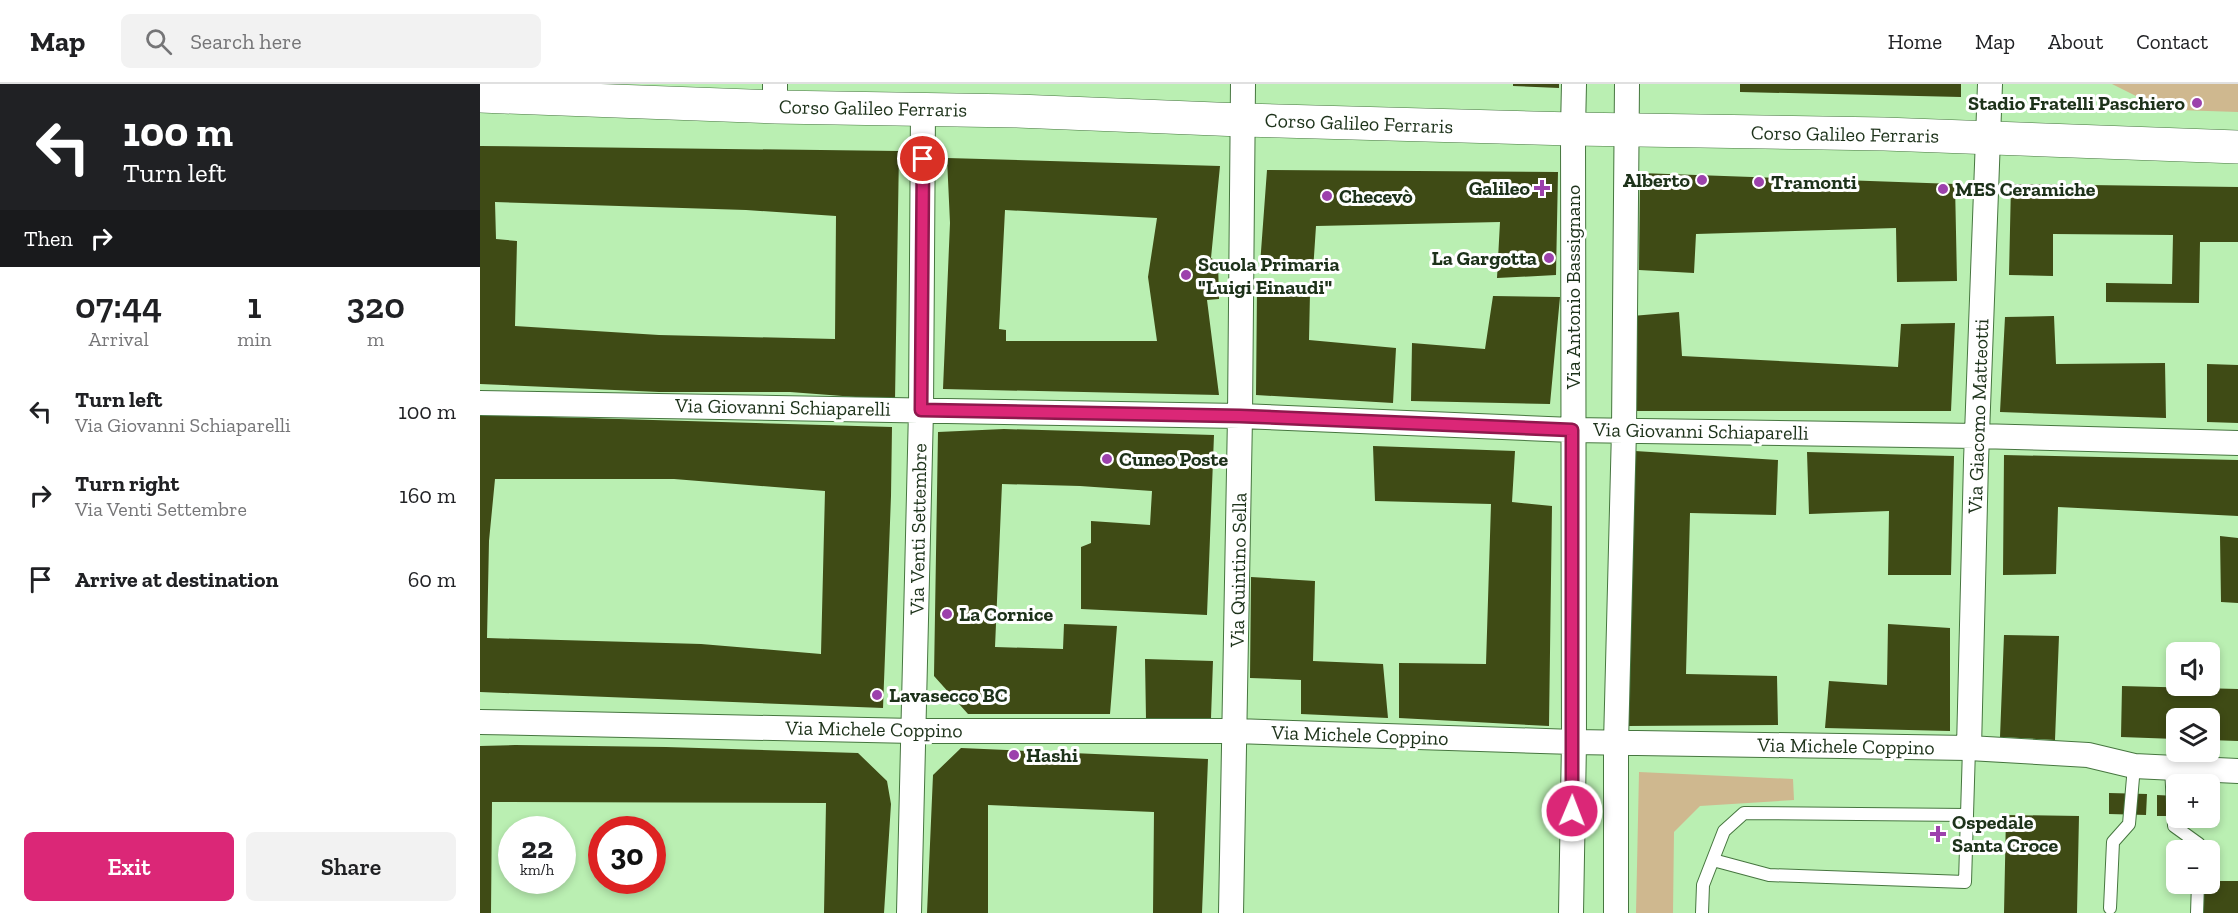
<!DOCTYPE html>
<html lang="en">
<head>
<meta charset="utf-8">
<style>
  :root { --surface:#fff; --page:#f2f2f2; --text:#202124; --muted:#757577; --line:#e0e0e0; --accent:#db2777 }
  body { margin:0; font-family:"Zilla Slab",serif; background:var(--page); color:var(--text); height:100vh; display:flex; flex-direction:column; font-size:22px; white-space:nowrap }
  * { box-sizing:border-box; margin:0 }
  p { font-size:20px; color:var(--muted) }
  .icon { flex:none; width:33px; height:33px; fill:none; stroke:currentColor; stroke-width:2; stroke-linecap:round; stroke-linejoin:round }
  .map { position:relative; flex:1; overflow:hidden }
  .side { display:flex; flex-direction:column; background:var(--surface); width:480px }
  .side>* { flex:none }
  .hud { background:#202124; color:#fff; overflow:hidden }
  .fabs { position:absolute; left:1686px; top:558px; display:grid; gap:12px }
  .fabs a { display:grid; place-items:center; width:54px; height:54px; border-radius:9px; background:var(--surface); box-shadow:0 3px 9px #0003; font-size:30px }
  .speed { position:absolute; left:18px; top:732px; display:flex; gap:12px; font-size:30px; font-weight:700; text-align:center }
  .speed>* { display:grid; place-content:center; width:78px; height:78px; border-radius:50%; background:var(--surface); box-shadow:0 3px 9px #0003; line-height:1 }
  .speed small { font-size:15px; font-weight:400 }
  .speed .limit { border:9px solid #d22; background:#fff; color:#111 }
  .pin { position:absolute; display:grid; place-items:center; width:51px; height:51px; color:#fff; margin:-26px; border:3px solid #fff; border-radius:50%; box-shadow:0 2px 6px #0007 }
  .me { position:absolute; width:66px; margin:-33px; rotate:1deg; stroke-linejoin:round; filter:drop-shadow(0 0 4px #0008) }
  .turn { display:flex; align-items:center; gap:21px; height:126px; padding:0 24px; font-size:27px }
  .turn .icon { width:78px; height:78px; stroke-width:2.5 }
  .turn b { display:block; font-size:42px; line-height:51px }
  .then { display:flex; align-items:center; height:57px; padding:0 24px; background:#0003; gap:12px; font-size:22px }
  .eta { display:flex; justify-content:space-evenly; align-items:center; height:102px; text-align:center }
  .eta b { font-size:36px; font-weight:600; line-height:42px }
  .button { display:flex; gap:12px; margin-top:auto; padding:12px 24px }
  .button a { flex:1; height:69px; border-radius:9px; background:var(--accent); color:#fff; font-size:24px; font-weight:600; line-height:69px; text-align:center }
  .button a+a { background:var(--page); color:var(--text) }
  ul { padding:0; list-style:none }
  li { display:flex; align-items:center; gap:18px; height:84px; padding:0 24px }
  li div { flex:1 }
  li b { display:block; font-size:22px }
  li em { font-style:normal }
  header { display:flex; align-items:center; gap:36px; box-sizing:border-box; height:84px; padding:0 30px; background:var(--surface); border-bottom:2px solid var(--line) }
  header strong { font-size:28px }
  nav { display:flex; gap:33px; margin-inline-start:auto; font-size:21px }
  .search { width:420px; height:54px; background:var(--page); display:flex; align-items:center; gap:15px; box-sizing:border-box; padding:0 21px; border-radius:9px; color:var(--muted); font-size:22px }
  main { display:flex; flex:1; min-height:0 }
  .map>svg:first-child { display:block }
  .green { fill:#cfb88f }
  .building { fill:#3f4b15; fill-rule:evenodd }
  .lines { fill:none; stroke-linecap:round; stroke-linejoin:round }
  .lane-casing { stroke:#46763f; stroke-width:14 }
  .street-casing { stroke:#46763f; stroke-width:26 }
  .secondary-casing { stroke:#46763f; stroke-width:34 }
  .lane { stroke:#fff; stroke-width:12 }
  .street { stroke:#fff; stroke-width:24 }
  .secondary { stroke:#fff; stroke-width:33 }
  .route-casing { stroke:#8e194d; stroke-width:15 }
  .route { stroke:#db2777; stroke-width:10 }
  .poi-dot { fill:#9c41ac; stroke:#fff; stroke-width:2 }
  .labels { text-anchor:middle; stroke-width:6; stroke-linejoin:round; paint-order:stroke }
  .poi-label { font-size:20px; font-weight:bold; fill:#1d321a; stroke:#fff; text-anchor:start }
  .street-label { font-size:20px; fill:#1d321a; stroke:#fff }
</style>
</head>
<body>
<header>
<strong>Map</strong>
<div class="search"><svg class="icon" aria-label="search" viewBox="0 0 24 24"><circle cx="10" cy="10" r="6"/><path d="M15 15l6 6"/></svg>Search here</div>
<nav><a>Home</a><a>Map</a><a>About</a><a>Contact</a></nav>
</header>
<main>
<section class="side">
<div class="hud">
<div class="turn"><svg class="icon" aria-label="left" viewBox="0 0 24 24"><path d="M17 20v-9H6M10 6l-5 5 5 5"/></svg><div><b>100 m</b>Turn left</div></div>
<div class="then">Then<svg class="icon" aria-label="right" viewBox="0 0 24 24"><path d="M7 20v-9h11M14 6l5 5-5 5"/></svg></div>
</div>
<div class="eta">
<div><b>07:44</b><p>Arrival</p></div>
<div><b>1</b><p>min</p></div>
<div><b>320</b><p>m</p></div>
</div>
<ul>
<li><svg class="icon" aria-label="left" viewBox="0 0 24 24"><path d="M17 20v-9H6M10 6l-5 5 5 5"/></svg><div><b>Turn left</b><p>Via Giovanni Schiaparelli</p></div><em>100 m</em></li>
<li><svg class="icon" aria-label="right" viewBox="0 0 24 24"><path d="M7 20v-9h11M14 6l5 5-5 5"/></svg><div><b>Turn right</b><p>Via Venti Settembre</p></div><em>160 m</em></li>
<li><svg class="icon" aria-label="arrive" viewBox="0 0 24 24"><path d="M6 21V4h12l-3 4 3 4H6"/></svg><div><b>Arrive at destination</b></div><em>60 m</em></li>
</ul>
<div class="button"><a>Exit</a><a>Share</a></div>
</section>
<div class="map">
<svg width="1758" height="829" viewBox="0 0 1758 829">
  <rect width="100%" height="100%" fill="#baefb2"/>
  <path class="green" d="M1632,0H1758V28L1698,26L1656,12Z
    M1159,688L1313,695L1314,716L1220,722L1194,748L1193,829H1156Z"/>
  <path class="building" d="M1033,0H1079V4L1033,2Z
    M1260,0H1481V13L1260,8Z
    M0,62L419,67L415,316L310,308H179L0,300ZM15,118L266,126L356,132L355,255L179,251L35,242L37,157L16,155Z
    M467,74L740,82L731,174L738,178L739,215L727,216L739,311L463,305L470,139ZM525,126L677,134L668,193L677,257H526V246L519,245Z
    M787,86L1078,88L1076,191L1017,194L1020,138L836,142L833,187L780,181Z
    M1160,89L1475,100L1477,197L1417,198L1416,144L1216,150L1214,189L1159,186Z
    M1531,100L1758,103V158H1720L1719,219L1626,218V199L1692,200L1693,151L1573,150V192L1529,191Z
    M777,203L830,209L829,256L916,264L913,319L776,311Z
    M1013,212L1080,213L1070,320L931,317L932,259L1005,265Z
    M1199,228L1202,272L1418,283L1421,240L1475,239L1471,327H1154L1152,232Z
    M1574,232L1576,280L1685,279L1686,334L1520,328L1525,233Z
    M1727,280L1758,281V339L1727,338Z
    M0,331L412,343L411,412L403,624L0,608ZM15,395H194L345,407L341,570L221,560L7,554L9,457Z
    M524,345L734,351L727,531L601,525V463L611,459V437L670,441L672,407L600,402L522,400L515,563L583,565L584,540L637,542L630,630H488L454,592L458,348Z
    M893,362L1035,367L1032,418L1072,422L1069,642L919,634V579L1006,580L1011,420L895,417Z
    M1155,367L1298,376L1296,431L1210,429L1206,590L1297,592L1298,641L1147,642Z
    M1327,368L1474,372L1471,491H1408L1409,427L1329,430Z
    M1524,371L1758,376V432L1578,423L1576,490L1523,491Z
    M1740,452L1758,454V519L1741,518Z
    M771,493L835,497L833,577L903,580L908,634L821,630V596L770,594Z
    M1408,540L1470,544V647L1345,644L1349,597L1407,601Z
    M1524,551L1579,552L1575,656L1520,653Z
    M665,575L733,577L731,634L666,635Z
    M1642,602L1758,605V657L1730,656V634H1696V655L1641,653Z
    M35,661L186,663L378,669L407,697L411,720L404,829H344L346,719L12,718L11,829H0V662Z
    M481,664L728,675L722,829H673L674,728L508,721V829H447L453,691Z
    M1629,709L1667,710L1666,731L1629,730Z
    M1677,711L1696,712V732H1677Z
    M1526,731L1599,732L1597,829H1524Z
    M1730,797H1758V829H1721L1722,800H1730Z"/>
  <g class="lines">
    <g class="lane-casing">
      <path id="lane" d="M1691,683L1694,742L1719,760V766
        M1233,776L1289,791L1485,798L1487,731
        M1630,824L1633,758L1649,740L1654,682
        M1222,829L1223,801L1244,747L1264,729L1487,731L1489,664
        M1717,829L1718,800"/>
    </g>
    <g class="street-casing">
      <path id="street" d="M295,23V0
        M0,319L760,332L1092,346L1497,352L1758,359
        M0,638L434,647H755L1094,658L1489,664L1608,671L1654,682L1758,687
        M1489,664L1496,377L1510,0
        M429,829L441,326L443,25
        M751,829L760,332L763,0
        M1091,829L1094,658L1093,45L1094,0
        M1136,829V659L1144,346L1147,0"/>
    </g>
    <g class="secondary-casing">
      <path id="secondary" d="M0,12L295,23L537,27L761,36L1093,45L1404,50L1758,63"/>
    </g>
    <use href="#lane" class="lane"/>
    <use href="#street" class="street"/>
    <use href="#secondary" class="secondary"/>
  </g>
  <g class="lines">
    <g class="route-casing">
      <path id="route" d="M443,75L441,326L760,332L1092,346V727"/>
    </g>
    <use href="#route" class="route"/>
  </g>
  <g class="poi-dot">
    <circle cx="1717" cy="19" r="6"/>
    <circle cx="1222" cy="96" r="6"/>
    <circle cx="1279" cy="98" r="6"/>
    <path d="M1059 95h6v6h6v6h-6v6h-6v-6h-6v-6h6z"/>
    <circle cx="1463" cy="105" r="6"/>
    <circle cx="847" cy="112" r="6"/>
    <circle cx="1069" cy="174" r="6"/>
    <circle cx="706" cy="191" r="6"/>
    <circle cx="627" cy="375" r="6"/>
    <circle cx="467" cy="530" r="6"/>
    <circle cx="397" cy="611" r="6"/>
    <circle cx="534" cy="671" r="6"/>
    <path d="M1455 741h6v6h6v6h-6v6h-6v-6h-6v-6h6z"/>
  </g>
  <g class="labels">
    <g class="poi-label">
      <text x="1705" y="26" text-anchor="end">Stadio Fratelli Paschiero</text>
      <text x="1210" y="103" text-anchor="end">Alberto</text>
      <text x="1291" y="105">Tramonti</text>
      <text x="1050" y="111" text-anchor="end">Galileo</text>
      <text x="1475" y="112">MES Ceramiche</text>
      <text x="859" y="119">Checevò</text>
      <text x="1057" y="181" text-anchor="end">La Gargotta</text>
      <text x="718" y="187">Scuola Primaria<tspan x="718" dy="23">"Luigi Einaudi"</tspan></text>
      <text x="639" y="382">Cuneo Poste</text>
      <text x="479" y="537">La Cornice</text>
      <text x="409" y="618">Lavasecco BC</text>
      <text x="546" y="678">Hashi</text>
      <text x="1472" y="745">Ospedale<tspan x="1472" dy="23">Santa Croce</tspan></text>
    </g>
    <g class="street-label">
      <text transform="translate(393 24) rotate(1)" y="7">Corso Galileo Ferraris</text>
      <text transform="translate(879 39) rotate(2)" y="7">Corso Galileo Ferraris</text>
      <text transform="translate(1365 50) rotate(1)" y="7">Corso Galileo Ferraris</text>
      <text transform="translate(1093 203) rotate(-90)" y="7">Via Antonio Bassignano</text>
      <text transform="translate(303 323) rotate(1)" y="7">Via Giovanni Schiaparelli</text>
      <text transform="translate(1498 332) rotate(-88)" y="7">Via Giacomo Matteotti</text>
      <text transform="translate(1221 347) rotate(1)" y="7">Via Giovanni Schiaparelli</text>
      <text transform="translate(438 445) rotate(-89)" y="7">Via Venti Settembre</text>
      <text transform="translate(758 486) rotate(-89)" y="7">Via Quintino Sella</text>
      <text transform="translate(394 645) rotate(1)" y="7">Via Michele Coppino</text>
      <text transform="translate(880 651) rotate(2)" y="7">Via Michele Coppino</text>
      <text transform="translate(1366 662) rotate(1)" y="7">Via Michele Coppino</text>
    </g>
  </g>
</svg>
<div class="fabs">
<a><svg class="icon" aria-label="sound" viewBox="0 0 24 24"><path d="M4 9h4l5-4v14l-5-4H4zM17 9q2 3 0 6"/></svg></a>
<a><svg class="icon" aria-label="layers" viewBox="0 0 24 24"><path d="M12 4l9 5-9 5-9-5zM3 14l9 5 9-5"/></svg></a>
<a>+</a>
<a>−</a>
</div>
<div class="speed"><div>22<small>km/h</small></div><div class="limit">30</div></div>
<div class="pin" style="left:443px;top:75px;background:#d93025"><svg class="icon" aria-label="arrive" viewBox="0 0 24 24"><path d="M6 21V4h12l-3 4 3 4H6"/></svg></div>
<svg class="me" style="left:1092px;top:727px" viewBox="-20 -20 40 40"><circle r="17" fill="#db2777" stroke="#fff" stroke-width="3"/><path d="M0-11L8 9 0 5-8 9z" fill="#fff"/></svg>
</div>
</main>
</body>
</html>
